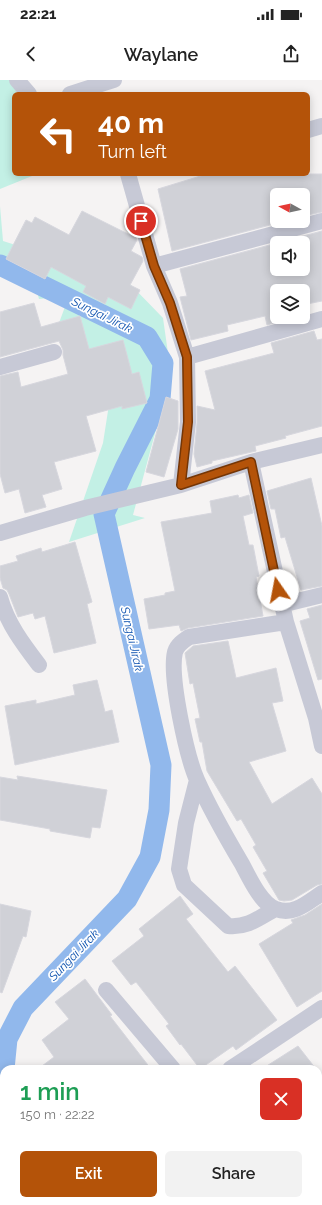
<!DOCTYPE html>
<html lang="en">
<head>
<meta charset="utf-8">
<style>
  :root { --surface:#fff; --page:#f2f2f2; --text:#222; --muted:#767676; --accent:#b45309 }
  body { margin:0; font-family:Raleway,sans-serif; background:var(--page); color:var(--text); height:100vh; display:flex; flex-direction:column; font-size:15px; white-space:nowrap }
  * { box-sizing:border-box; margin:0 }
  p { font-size:13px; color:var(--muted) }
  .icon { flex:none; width:22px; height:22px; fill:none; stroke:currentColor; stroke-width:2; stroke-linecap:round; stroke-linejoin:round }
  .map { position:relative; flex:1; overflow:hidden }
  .panel { position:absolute; left:0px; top:985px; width:322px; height:140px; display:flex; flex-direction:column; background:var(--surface); border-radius:12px 12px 0 0; box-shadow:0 2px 10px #0003 }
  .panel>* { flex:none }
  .top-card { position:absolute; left:12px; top:12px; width:298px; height:84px; border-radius:6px; box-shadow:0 2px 10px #0003; background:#b45309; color:#fff; overflow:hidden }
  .needle { width:26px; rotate:278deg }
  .buttons { position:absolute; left:270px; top:108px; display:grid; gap:8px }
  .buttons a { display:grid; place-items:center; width:40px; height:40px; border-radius:6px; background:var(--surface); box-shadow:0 2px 10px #0003; font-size:20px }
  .pin { position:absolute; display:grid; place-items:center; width:34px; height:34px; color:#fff; margin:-17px; border:2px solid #fff; border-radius:50%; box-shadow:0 1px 4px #0007 }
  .me { position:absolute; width:44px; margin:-22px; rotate:348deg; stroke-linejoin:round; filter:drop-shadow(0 0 3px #0008) }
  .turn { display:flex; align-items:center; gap:14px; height:84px; padding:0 20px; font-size:18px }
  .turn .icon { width:52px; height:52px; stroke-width:2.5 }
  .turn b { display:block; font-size:28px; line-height:34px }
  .round { display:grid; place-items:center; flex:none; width:42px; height:42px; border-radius:6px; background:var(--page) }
  .summary { display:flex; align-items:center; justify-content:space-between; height:68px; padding:0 20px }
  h1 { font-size:24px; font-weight:600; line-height:30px; color:#1e9e55 }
  .cta { display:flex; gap:8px; margin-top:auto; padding:8px 20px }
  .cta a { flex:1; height:46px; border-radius:6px; background:var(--accent); color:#fff; font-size:16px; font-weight:600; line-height:46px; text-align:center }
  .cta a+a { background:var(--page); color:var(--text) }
  .status { display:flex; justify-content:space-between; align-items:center; height:28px; padding:0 20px; background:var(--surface); direction:ltr }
  .status svg { height:11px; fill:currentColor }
  header { display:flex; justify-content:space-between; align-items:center; height:52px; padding:0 20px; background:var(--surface); font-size:18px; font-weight:600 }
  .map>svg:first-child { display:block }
  .green { fill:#c3f0e5 }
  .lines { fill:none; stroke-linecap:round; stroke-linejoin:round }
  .stream { stroke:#91b8ec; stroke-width:6 }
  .canal { stroke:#91b8ec; stroke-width:21 }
  .building { fill:#d0d1d7; stroke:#d7d7de; fill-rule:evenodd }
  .path { stroke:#7bcec4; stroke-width:2.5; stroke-dasharray:3 2; stroke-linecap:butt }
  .street { stroke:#c7c9d6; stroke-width:16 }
  .route-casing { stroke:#753606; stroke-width:10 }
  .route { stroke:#b45309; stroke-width:7 }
  .labels { text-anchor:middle; stroke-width:3.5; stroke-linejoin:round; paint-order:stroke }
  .water-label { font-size:12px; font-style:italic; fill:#0e52af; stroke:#fff }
</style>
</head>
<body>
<div class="status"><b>22:21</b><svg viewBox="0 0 49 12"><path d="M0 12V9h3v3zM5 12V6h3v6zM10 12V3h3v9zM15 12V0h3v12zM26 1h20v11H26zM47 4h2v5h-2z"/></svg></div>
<header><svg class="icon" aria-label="back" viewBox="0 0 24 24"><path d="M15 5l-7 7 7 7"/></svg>Waylane<svg class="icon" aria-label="share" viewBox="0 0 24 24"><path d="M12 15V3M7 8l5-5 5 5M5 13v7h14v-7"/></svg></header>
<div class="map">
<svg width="322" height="1125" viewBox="0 0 322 1125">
  <rect width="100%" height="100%" fill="#f5f3f3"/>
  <path class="green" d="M0,0H10L18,14H14V94H37L0,109Z
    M0,126L3,161L69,182L130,204L163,238L171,294L133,435L145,438L69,462L103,363L110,318L71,278L56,251L69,216L39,219L29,182L0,185Z"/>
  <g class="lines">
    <path class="stream" d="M0,1113L3,1125"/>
    <path class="canal" d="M0,185L147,257L163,283L160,319L125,388L104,434L161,685L159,730L150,777L127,819L23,928L7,959L4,989
      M105,1121L110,1125"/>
  </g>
  <path class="building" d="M207,94H322V132L303,136V115H277V141H285L172,171L158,109Z
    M82,131L136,158L137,160L131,171L142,177L143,181L130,205L140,210L131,229L108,217L105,224L83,212L86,206L51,187L45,199L6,179L26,140L32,143L35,137L69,155Z
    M322,151V221L307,224L309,233L303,234V211H277V237H294L267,245L265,236L227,245L228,251L191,260L180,217L187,216L180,189ZM277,163H303V189H277Z
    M34,223L41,247L80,236L89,269L123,260L132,294L139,292L147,323L122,329V326L86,336L96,371L54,382L62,409L42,415L46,427L25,433L19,409L5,413L0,394V296L18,292L21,307L68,294L63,275V270L59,261L0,277V232Z
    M314,251L317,260L322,259V346L285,356L286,358L255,366L256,371L212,381V383L197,387L194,374L197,343V326L215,330L205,291L274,273L271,263Z
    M166,317L178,321V349L164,397L146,392Z
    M311,398L322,446V506L301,510L285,457L281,458L275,429H271L267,411Z
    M238,415L239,418L249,415L253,433L243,436L249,465H253L259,496L256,497L263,536L188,548L181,551L179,545L149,549L144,519L165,515V513L175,511L161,442L212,433L210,421Z
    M75,462L92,522L87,524L96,563L54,573L45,536L35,539L33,533L18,537L9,514L7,510L3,508L0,498V486L18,481L16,476L41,468L42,472Z
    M322,525V599L318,600L300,541L310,538L307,529Z
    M228,561L236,598L276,588L283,621L272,623L286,671L249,682L272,724L312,698L322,714V804L317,805L292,820L284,821L279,820L263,793L267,791L253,767L256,765L241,739L237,741L207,691L202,662H200L195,639L200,638L193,603L190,604L185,573L193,566Z
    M97,600L105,632L112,630L119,662L15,685L5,626L36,620V624L75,615L73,605Z
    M17,696L107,710L100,748L92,747L90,758L50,751V749L0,740V697L18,700Z
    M180,816L193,834L186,839L228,892L235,886L277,940L236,970L233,966L200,989L181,964L180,965L166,946L169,944L136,902L131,905L112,881L144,856L139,849Z
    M0,824L31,831L26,857L23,856L2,913L0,912Z
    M322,824V911L297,927L259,864L293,843L291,840L305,835Z
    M85,899L112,935L110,936L151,989H38L54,977L42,960L69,939L55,922Z
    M298,966L316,989H262Z"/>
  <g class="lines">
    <path class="path" d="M0,1048L4,1053
      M59,1121L62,1125"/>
    <path class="street" d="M17,0L29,14
      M70,14L114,0
      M308,50L322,46
      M128,94L154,186L170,223L187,277L188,342L181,405
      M154,186L322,141
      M187,277L322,239
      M0,287L54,272
      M251,382L286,542L316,638L322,666
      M0,453L85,428L181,405L251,382L322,365
      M0,517C7,543 23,564 39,585
      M281,525L322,515
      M286,542L189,557C183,561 177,565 175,572C169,597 187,677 197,700C210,729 226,757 242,784C249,797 261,824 276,829C294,836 308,822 322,813
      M197,700L186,743L179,789L184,805L228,846C247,848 259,838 275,829
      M106,910L173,989
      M230,989L322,928
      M318,1068L322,1066
      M227,1125L233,1121"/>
  </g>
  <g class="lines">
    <g class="route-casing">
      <path id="route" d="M141,141L154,186L170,223L187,277L188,342L181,405L251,382L278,510"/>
    </g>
    <use href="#route" class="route"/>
  </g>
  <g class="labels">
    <g class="water-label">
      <text transform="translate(102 235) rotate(26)" y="4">Sungai Jirak</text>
      <text transform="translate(132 559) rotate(77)" y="4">Sungai Jirak</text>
      <text transform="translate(74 875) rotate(-46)" y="4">Sungai Jirak</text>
    </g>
  </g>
</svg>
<div class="buttons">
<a><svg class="needle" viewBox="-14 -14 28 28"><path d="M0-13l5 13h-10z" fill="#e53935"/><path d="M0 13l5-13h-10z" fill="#767676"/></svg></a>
<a><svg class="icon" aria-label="sound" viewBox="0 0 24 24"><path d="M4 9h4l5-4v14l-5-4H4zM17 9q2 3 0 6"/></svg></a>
<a><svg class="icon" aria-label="layers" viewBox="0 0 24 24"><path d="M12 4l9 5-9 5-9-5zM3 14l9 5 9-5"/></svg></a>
</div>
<div class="pin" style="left:141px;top:141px;background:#d93025"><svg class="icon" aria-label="arrive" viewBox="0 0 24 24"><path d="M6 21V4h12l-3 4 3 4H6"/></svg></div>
<svg class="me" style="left:278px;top:510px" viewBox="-20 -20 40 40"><circle r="19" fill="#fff"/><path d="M0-13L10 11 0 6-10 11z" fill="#b45309"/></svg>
<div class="top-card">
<div class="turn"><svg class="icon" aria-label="left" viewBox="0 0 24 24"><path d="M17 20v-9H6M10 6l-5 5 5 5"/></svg><div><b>40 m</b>Turn left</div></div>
</div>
<section class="panel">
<div class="summary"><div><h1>1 min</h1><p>150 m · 22:22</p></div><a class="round" style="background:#d93025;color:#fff"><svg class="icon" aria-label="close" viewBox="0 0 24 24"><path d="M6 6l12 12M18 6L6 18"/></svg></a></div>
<div class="cta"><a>Exit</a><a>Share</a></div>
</section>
</div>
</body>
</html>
